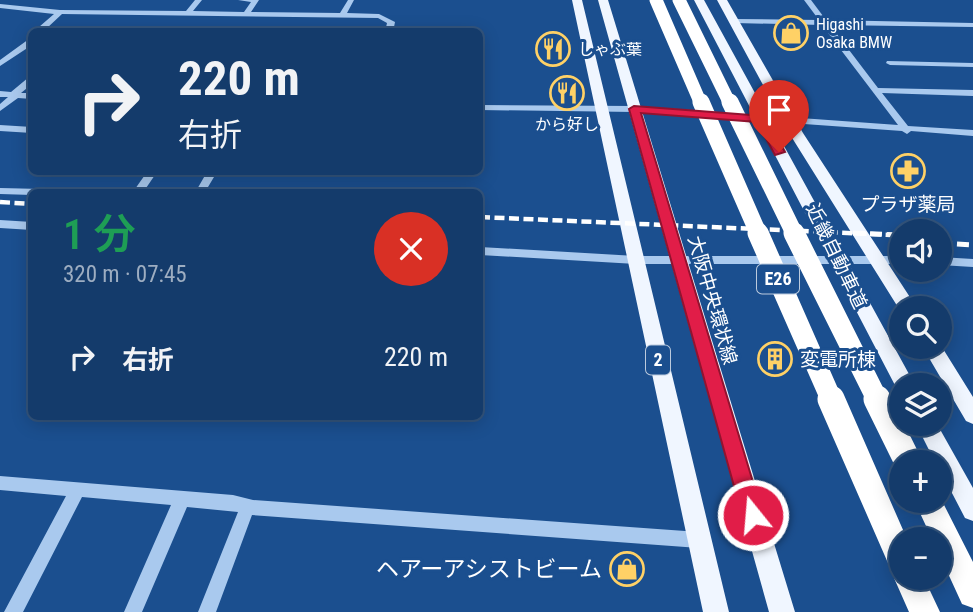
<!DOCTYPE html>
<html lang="ja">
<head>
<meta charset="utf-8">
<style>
  :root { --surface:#143b6b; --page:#1d4271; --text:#f1f3f6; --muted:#9dadc1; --line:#33557e }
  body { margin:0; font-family:"Roboto Condensed","Noto Sans JP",sans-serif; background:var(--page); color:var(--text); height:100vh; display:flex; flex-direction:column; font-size:26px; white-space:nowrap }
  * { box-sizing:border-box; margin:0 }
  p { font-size:23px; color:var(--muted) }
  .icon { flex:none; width:38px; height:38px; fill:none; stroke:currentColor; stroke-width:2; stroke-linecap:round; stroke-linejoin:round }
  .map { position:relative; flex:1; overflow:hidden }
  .side { position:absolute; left:28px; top:189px; width:455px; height:231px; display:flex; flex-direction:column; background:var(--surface); border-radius:10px; box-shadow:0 4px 18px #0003,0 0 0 2px var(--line) }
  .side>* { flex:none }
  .guide { position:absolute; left:28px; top:28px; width:455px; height:147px; border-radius:10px; box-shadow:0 4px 18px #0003,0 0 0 2px var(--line); background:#143b6b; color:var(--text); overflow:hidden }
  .fabs { position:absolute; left:889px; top:219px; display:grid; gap:14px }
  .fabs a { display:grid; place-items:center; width:63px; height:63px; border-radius:50%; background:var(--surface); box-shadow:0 4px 18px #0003,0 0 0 2px var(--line); font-size:35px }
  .pin { position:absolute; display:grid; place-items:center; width:60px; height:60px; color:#fff; margin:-72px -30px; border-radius:50% 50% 50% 0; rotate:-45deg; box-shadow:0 0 7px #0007 }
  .pin .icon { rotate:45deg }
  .me { position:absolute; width:77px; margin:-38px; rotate:343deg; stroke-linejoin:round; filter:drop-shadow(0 0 5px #0008) }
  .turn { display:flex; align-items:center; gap:24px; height:147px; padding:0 35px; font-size:32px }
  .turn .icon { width:91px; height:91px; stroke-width:2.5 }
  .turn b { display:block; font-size:49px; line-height:60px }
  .round { display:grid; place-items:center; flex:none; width:74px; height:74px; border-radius:37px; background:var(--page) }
  .headline { display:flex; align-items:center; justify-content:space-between; height:119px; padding:0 35px }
  h1 { font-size:42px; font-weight:600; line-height:52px; color:#1e9e55 }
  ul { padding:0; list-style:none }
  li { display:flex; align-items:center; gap:21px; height:98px; padding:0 35px }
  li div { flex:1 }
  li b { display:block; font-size:26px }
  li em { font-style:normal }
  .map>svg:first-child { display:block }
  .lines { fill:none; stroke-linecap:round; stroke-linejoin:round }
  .minor { fill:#a9c9ee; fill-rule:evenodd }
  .major { fill:#f0f6ff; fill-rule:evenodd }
  .highway { fill:#fff; fill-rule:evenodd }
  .rail-far1 { stroke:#fff; stroke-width:4.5; stroke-dasharray:10 4.5; stroke-linecap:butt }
  .rail { stroke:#fff; stroke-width:5; stroke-dasharray:12 5; stroke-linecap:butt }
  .highway-bridge-far3 { stroke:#fff; stroke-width:13 }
  .highway-bridge-far2 { stroke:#fff; stroke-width:17 }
  .highway-bridge-far1 { stroke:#fff; stroke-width:21 }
  .highway-bridge { stroke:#fff; stroke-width:27 }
  .route { fill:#e11d48; stroke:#92132f; stroke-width:2 }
  .labels { text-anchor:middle; stroke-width:6; stroke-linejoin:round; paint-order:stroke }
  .far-poi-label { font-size:16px; fill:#fff; stroke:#1b4f8f; text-anchor:start }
  .shield { fill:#1b4f8f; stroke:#bbcadd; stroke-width:2 }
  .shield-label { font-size:18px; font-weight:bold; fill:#fff }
  .poi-label { font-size:19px; fill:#fff; stroke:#1b4f8f }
  .street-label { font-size:19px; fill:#fff; stroke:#1b4f8f }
  .near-poi-label { font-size:23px; fill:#fff; stroke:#1b4f8f; text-anchor:end }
</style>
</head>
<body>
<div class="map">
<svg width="973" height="612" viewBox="0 0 973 612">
  <rect width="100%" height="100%" fill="#1b4f8f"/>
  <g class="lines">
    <path class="minor" d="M195,0H202L193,11L244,12L251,2L238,0H259L251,12L340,13L348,0H354L347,13L379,14L395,22L393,32H385L387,23L378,18L62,14L46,29L47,32H40L39,27L54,14L0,8V4L60,10L186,11Z
      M804,0H811L826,20L973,23V27L830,25L878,88L973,90V96L882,93L908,126L973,130V136L911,131L907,134L902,131L634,112L480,110V105L634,106L898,125L822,25L735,23L731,21L735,19L819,20Z
      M29,39H32V45L0,66V60Z
      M887,61L973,63V67L890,65L886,63Z
      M29,77H32V84L21,93H32V99L18,98L0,111V104L8,97H0V91L11,92Z
      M0,125L32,127V133L0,131Z
      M147,172H157L144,191H136L135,189Z
      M207,172H217L205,192H197L196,191Z
      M0,188L42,189L47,192H32V195L0,194Z
      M0,220L32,222V230L0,228Z
      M480,247L636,256H901V264H636L480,255Z
      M940,257L973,259V267L940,265Z
      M0,476L233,495L253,500L699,532L705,534L707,540L705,546L699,548L252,515L216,612H198L238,512L187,507L142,612H124L171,505L82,497L23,612H4L66,496L0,490Z"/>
    <path class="major" d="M572,0H582L729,612H703Z
      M598,0H608L795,612H769Z
      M694,0H704L915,385H901V392L898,391Z
      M717,0H727L803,133L917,308H901V312L789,133Z
      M940,344L973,397V424L966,421L922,346Z
      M916,424H937L973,488V521L965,518L940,470V462H935Z"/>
    <path class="highway" d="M940,497L973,562V608L962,604L940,556V539H932L914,500H940Z
      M901,567V578H924L940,612H909L894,578Z"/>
    <path class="rail-far1" d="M0,202L32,204
      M480,217L894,235"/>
    <path class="rail" d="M853,233L901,235
      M940,243L973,245"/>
    <path class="highway-bridge-far3" d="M656,0L701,104
      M679,0L730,104"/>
    <path class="highway-bridge-far2" d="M701,102L759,235
      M730,102L795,235"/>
    <path class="highway-bridge-far1" d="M758,233L832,401
      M794,233L878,401"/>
    <path class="highway-bridge" d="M831,399L901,559
      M877,399L908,462"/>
  </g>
  <path class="route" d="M634,106L765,116L785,152L775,155L757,122L641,113L763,515L760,522L753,525L746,522L742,515L629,109Z"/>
  <defs>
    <g id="shop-ring" transform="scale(1.75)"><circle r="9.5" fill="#1b4f8f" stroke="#ffd166" stroke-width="1.5"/><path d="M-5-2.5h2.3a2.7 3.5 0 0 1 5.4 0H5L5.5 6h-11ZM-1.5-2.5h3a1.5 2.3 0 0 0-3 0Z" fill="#ffd166"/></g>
    <g id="restaurant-ring" transform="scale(1.75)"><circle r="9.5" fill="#1b4f8f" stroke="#ffd166" stroke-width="1.5"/><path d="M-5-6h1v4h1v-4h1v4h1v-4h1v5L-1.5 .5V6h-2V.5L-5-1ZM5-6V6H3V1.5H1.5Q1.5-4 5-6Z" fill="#ffd166"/></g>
    <g id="pharmacy-ring" transform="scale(1.75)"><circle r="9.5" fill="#1b4f8f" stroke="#ffd166" stroke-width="1.5"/><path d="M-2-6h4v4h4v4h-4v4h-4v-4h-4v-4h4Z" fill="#ffd166"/></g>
    <g id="building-ring" transform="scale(1.75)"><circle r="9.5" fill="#1b4f8f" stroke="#ffd166" stroke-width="1.5"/><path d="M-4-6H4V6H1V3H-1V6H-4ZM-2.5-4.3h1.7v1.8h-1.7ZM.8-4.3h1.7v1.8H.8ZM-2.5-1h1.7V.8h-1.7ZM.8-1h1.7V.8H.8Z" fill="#ffd166"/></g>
  </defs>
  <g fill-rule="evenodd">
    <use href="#shop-ring" x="791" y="33"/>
    <use href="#restaurant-ring" x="553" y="49"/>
    <use href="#restaurant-ring" x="567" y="93"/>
    <use href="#pharmacy-ring" x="908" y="171"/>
    <use href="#building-ring" x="775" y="359"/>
    <use href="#shop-ring" x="627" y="569"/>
  </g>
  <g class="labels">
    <g class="far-poi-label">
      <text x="816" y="30">Higashi<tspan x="816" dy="18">Osaka BMW</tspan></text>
      <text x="578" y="55">しゃぶ葉</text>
      <text x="567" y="130" text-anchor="middle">から好し</text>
    </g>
    <g class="shield">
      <rect x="757" y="264.5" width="42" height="29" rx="5"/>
      <rect x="646" y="345.5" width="24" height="29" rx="5"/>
    </g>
    <g class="shield-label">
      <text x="778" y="285">E26</text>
      <text x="658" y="366">2</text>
    </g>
    <g class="poi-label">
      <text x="908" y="211">プラザ薬局</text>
      <text x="800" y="366" text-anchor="start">変電所棟</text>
    </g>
    <g class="street-label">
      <text transform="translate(837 256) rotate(64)" y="7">近畿自動車道</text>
      <text transform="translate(713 300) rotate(74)" y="7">大阪中央環状線</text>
    </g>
    <g class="near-poi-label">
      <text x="602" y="577">ヘアーアシストビーム</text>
    </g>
  </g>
</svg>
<div class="fabs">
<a><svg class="icon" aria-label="sound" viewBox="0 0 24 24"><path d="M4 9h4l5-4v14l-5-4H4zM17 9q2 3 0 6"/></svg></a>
<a><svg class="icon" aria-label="search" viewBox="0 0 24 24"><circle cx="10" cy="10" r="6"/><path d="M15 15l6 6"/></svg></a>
<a><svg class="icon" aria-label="layers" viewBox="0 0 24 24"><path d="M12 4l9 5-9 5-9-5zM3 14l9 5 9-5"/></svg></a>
<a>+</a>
<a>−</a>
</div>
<div class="pin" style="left:779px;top:152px;background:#d93025"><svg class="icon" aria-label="arrive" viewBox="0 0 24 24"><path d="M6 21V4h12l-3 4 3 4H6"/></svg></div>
<svg class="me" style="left:753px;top:515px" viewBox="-20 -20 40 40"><circle r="17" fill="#e11d48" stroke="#fff" stroke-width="3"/><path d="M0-11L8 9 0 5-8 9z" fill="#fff"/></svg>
<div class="guide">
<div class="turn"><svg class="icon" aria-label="right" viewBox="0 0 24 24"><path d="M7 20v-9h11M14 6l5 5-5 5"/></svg><div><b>220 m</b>右折</div></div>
</div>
<section class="side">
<div class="headline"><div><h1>1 分</h1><p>320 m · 07:45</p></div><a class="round" style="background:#d93025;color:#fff"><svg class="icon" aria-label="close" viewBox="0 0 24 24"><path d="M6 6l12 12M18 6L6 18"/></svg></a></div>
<ul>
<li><svg class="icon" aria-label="right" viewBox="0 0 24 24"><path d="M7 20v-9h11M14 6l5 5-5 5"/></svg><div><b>右折</b></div><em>220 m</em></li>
</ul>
</section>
</div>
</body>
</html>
